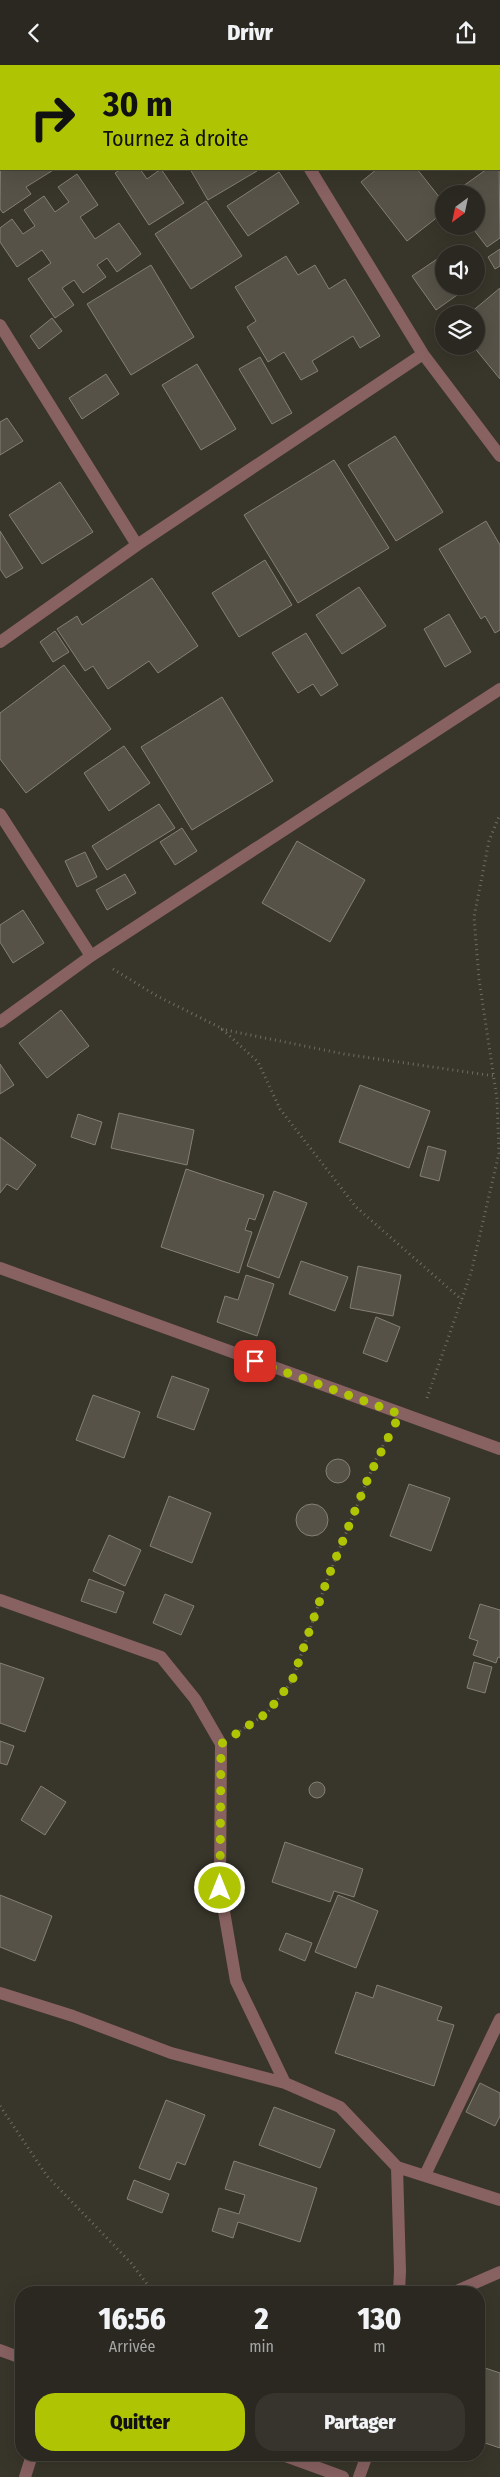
<!DOCTYPE html>
<html lang="fr">
<head>
<meta charset="utf-8">
<style>
  :root { --surface:#2a2820; --page:#36342d; --text:#f1f3f6; --muted:#a5a6a5; --line:#46443e; --accent:#afc504 }
  body { margin:0; font-family:"Fira Sans Condensed",sans-serif; background:var(--page); color:var(--text); height:100vh; display:flex; flex-direction:column; font-size:19px; white-space:nowrap }
  * { box-sizing:border-box; margin:0 }
  p { font-size:16px; color:var(--muted) }
  .icon { flex:none; width:28px; height:28px; fill:none; stroke:currentColor; stroke-width:2; stroke-linecap:round; stroke-linejoin:round }
  .map { position:relative; flex:1; overflow:hidden }
  .panel { position:absolute; left:15px; top:2221px; width:470px; height:175px; display:flex; flex-direction:column; background:var(--surface); border-radius:20px; box-shadow:0 5px 20px #0002,0 0 0 1px var(--line) }
  .panel>* { flex:none }
  .top-card { position:absolute; left:0px; top:0px; width:500px; height:105px; box-shadow:0 5px 20px #0002,0 0 0 1px var(--line); background:#afc504; color:#111; overflow:hidden }
  .needle { width:32px; rotate:213deg }
  .tools { position:absolute; left:435px; top:120px; display:grid; gap:10px }
  .tools a { display:grid; place-items:center; width:50px; height:50px; border-radius:50%; background:var(--surface); box-shadow:0 5px 20px #0002,0 0 0 1px var(--line); font-size:25px }
  .pin { position:absolute; display:grid; place-items:center; width:42px; height:42px; color:#fff; margin:-21px; border-radius:10px; box-shadow:0 2px 8px #0006 }
  .me { position:absolute; width:55px; margin:-28px; rotate:0deg; stroke-linejoin:round; filter:drop-shadow(0 0 4px #0008) }
  .turn { display:flex; align-items:center; gap:18px; height:105px; padding:0 20px; font-size:22px }
  .turn .icon { width:65px; height:65px; stroke-width:2.5 }
  .turn b { display:block; font-size:35px; line-height:42px }
  .eta { display:flex; justify-content:space-evenly; align-items:center; height:85px; text-align:center }
  .eta b { font-size:30px; font-weight:800; line-height:35px }
  .action { display:flex; gap:10px; margin-top:auto; padding:10px 20px }
  .action a { flex:1; height:58px; border-radius:20px; background:var(--accent); color:#111; font-size:20px; font-weight:800; line-height:58px; text-align:center }
  .action a+a { background:var(--page); color:var(--text) }
  header { display:flex; justify-content:space-between; align-items:center; height:65px; padding:0 20px; background:var(--surface); font-size:22px; font-weight:800 }
  .map>svg:first-child { display:block }
  .building { fill:#565247; stroke:#858075 }
  .lines { fill:none; stroke-linecap:round; stroke-linejoin:round }
  .path { stroke:#706d64; stroke-width:3; stroke-dasharray:1 4; stroke-linecap:butt }
  .street { stroke:#886161; stroke-width:12 }
  .route { stroke:#afc504; stroke-width:9; stroke-dasharray:0 16.2 }
</style>
</head>
<body>
<header><svg class="icon" aria-label="back" viewBox="0 0 24 24"><path d="M15 5l-7 7 7 7"/></svg>Drivr<svg class="icon" aria-label="share" viewBox="0 0 24 24"><path d="M12 15V3M7 8l5-5 5 5M5 13v7h14v-7"/></svg></header>
<div class="map">
<svg width="500" height="2412" viewBox="0 0 500 2412">
  <rect width="100%" height="100%" fill="#38352a"/>
  <path class="building" d="M0,0L16,1H1L0,23Z
    M51,0H97L96,1Z
    M126,0H213V1H127Z
    M292,0H342L343,1H293Z
    M1,59V104H55L26,122L31,129L3,148L0,144Z
    M499,95L500,173L487,182L471,161H476V129H452L487,104H499Z
    M121,104H140L147,114L161,104L184,138L149,160L115,108Z
    M190,104H256L257,106L208,135Z
    M377,104H417L444,138V147L407,176L361,117Z
    M279,107L299,138L248,171L227,141Z
    M77,109L98,140L80,152L95,174L119,158L141,189L117,207L107,193L97,200L106,212L83,228L74,215L62,223L74,240L55,253L28,214L51,198L42,185L17,202L0,177V163L12,154L23,169L35,161L24,145L44,131L55,147L69,137L58,122Z
    M206,136L242,191L191,224L155,169Z
    M500,184V201L495,204L488,192Z
    M443,190L444,221L467,223L436,245L412,211Z
    M286,191L298,210L315,200L329,224L345,214L380,271L360,283L353,271L312,296L318,306L301,315L284,287L268,297L247,262L256,256L235,222Z
    M151,200L194,272L131,310L87,239Z
    M500,223V314L473,281H476V249H469Z
    M52,253L62,266L39,284L30,271Z
    M260,292L292,348L272,359L239,304Z
    M197,299L236,364L201,385L162,320Z
    M106,309L119,329L82,354L69,333Z
    M7,353L23,376L0,390V357Z
    M395,371L443,447L396,476L348,400Z
    M334,395L389,483L298,538L244,450Z
    M60,417L93,467L42,499L9,450Z
    M486,456L500,480V565L495,568L485,551L481,554L439,484Z
    M0,466L23,503L6,513L0,504Z
    M265,495L292,540L239,572L212,528Z
    M152,513L198,581L158,608L149,596L108,624L93,601L85,606L57,564L77,551L82,560Z
    M359,522L386,561L342,589L316,550Z
    M449,549L471,587L445,602L424,564Z
    M55,566L69,587L53,597L40,577Z
    M306,568L338,620L321,631L313,619L298,628L272,588Z
    M64,600L111,664L26,728L0,694V648Z
    M222,632L273,716L192,765L141,682Z
    M124,681L150,718L109,746L84,708Z
    M159,739L175,763L107,805L92,781Z
    M182,763L197,786L175,800L160,777Z
    M297,776L365,815L330,877L262,838Z
    M85,787L97,812L77,822L65,796Z
    M125,809L136,828L107,845L96,825Z
    M23,845L44,878L13,898L0,877V860Z
    M61,945L89,981L47,1013L19,978Z
    M0,999L14,1020L0,1029Z
    M360,1020L430,1046L409,1103L339,1077Z
    M119,1048L194,1065L187,1100L111,1083Z
    M78,1049L102,1057L95,1080L71,1072Z
    M0,1072L36,1100L17,1125L7,1119L0,1128Z
    M428,1081L446,1086L439,1116L420,1111Z
    M186,1104L264,1130L255,1155L249,1153L245,1165L252,1167L239,1208L161,1182Z
    M274,1126L307,1138L279,1213L247,1201Z
    M301,1196L348,1212L335,1246L289,1229Z
    M358,1201L401,1210L393,1251L350,1243Z
    M246,1210L274,1219L257,1271L217,1257L225,1231L238,1235Z
    M376,1252L400,1262L387,1297L363,1288Z
    M172,1311L209,1324L194,1365L157,1352Z
    M93,1330L140,1347L124,1393L76,1375Z
    M326 1406a12 12 0 1 1 24 0a12 12 0 1 1-24 0Z
    M409,1419L450,1433L431,1486L390,1471Z
    M169,1431L211,1448L192,1498L150,1481Z
    M296 1455a16 16 0 1 1 32 0a16 16 0 1 1-32 0Z
    M109,1470L141,1485L125,1521L93,1506Z
    M89,1514L124,1527L116,1548L81,1536Z
    M165,1529L194,1541L181,1570L153,1558Z
    M480,1539L500,1545V1593L498,1592L496,1598L473,1590L478,1576L469,1573Z
    M474,1597L492,1602L485,1628L467,1623Z
    M0,1598L44,1613L25,1667L0,1658Z
    M0,1676L14,1681L7,1700L0,1698Z
    M309 1725a8 8 0 1 1 16 0a8 8 0 1 1-16 0Z
    M41,1721L66,1737L45,1770L21,1755Z
    M285,1777L363,1804L354,1832L334,1826L330,1837L272,1817Z
    M0,1830L52,1851L35,1896L0,1882Z
    M338,1830L378,1846L356,1903L315,1887Z
    M286,1868L312,1878L305,1896L279,1885Z
    M377,1920L442,1942L437,1955L454,1960L434,2021L335,1988L356,1927L373,1933Z
    M480,2018L500,2028V2051L495,2061L466,2047Z
    M166,2035L205,2050L185,2100L177,2097L170,2115L139,2103Z
    M274,2042L335,2065L320,2103L259,2080Z
    M234,2096L317,2123L300,2177L238,2157L233,2173L212,2166L219,2143L239,2149L245,2130L225,2124Z
    M134,2115L169,2129L162,2148L127,2134Z
    M479,2301L500,2308V2383L479,2376Z"/>
  <g class="lines">
    <path class="path" d="M113,904L157,931L221,963L258,997L280,1044L356,1142L462,1235
      M221,964L344,989L494,1011
      M427,1333L471,1208L499,1088L497,1034L479,914L474,852L489,776L500,749
      M240,1666L267,1648L292,1616L327,1515L376,1394L389,1369
      M0,2041L47,2111L131,2198L154,2228"/>
    <path class="street" d="M247,0V1
      M453,0L454,1
      M499,53L500,55
      M310,104L423,289L500,391
      M0,260L137,480
      M0,577L137,480L423,289
      M0,749L91,891
      M0,957L91,891L500,624
      M0,1203L500,1384
      M0,1535L161,1592L195,1634L221,1679L220,1823L236,1916L285,2018
      M0,1928L73,1951L171,1988L285,2018L340,2042L397,2102L500,2135
      M397,2102L400,2206L399,2228
      M425,2110L500,1954
      M452,2228L500,2207
      M0,2285L21,2293
      M283,2390L343,2412
      M25,2412L32,2390
      M359,2412L367,2390"/>
  </g>
  <g class="lines">
    <path class="route" d="M220,1823L221,1679L267,1648L292,1616L327,1515L369,1411L400,1349L255,1296"/>
  </g>
</svg>
<div class="tools">
<a><svg class="needle" viewBox="-14 -14 28 28"><path d="M0-13l5 13h-10z" fill="#e53935"/><path d="M0 13l5-13h-10z" fill="#a5a6a5"/></svg></a>
<a><svg class="icon" aria-label="sound" viewBox="0 0 24 24"><path d="M4 9h4l5-4v14l-5-4H4zM17 9q2 3 0 6"/></svg></a>
<a><svg class="icon" aria-label="layers" viewBox="0 0 24 24"><path d="M12 4l9 5-9 5-9-5zM3 14l9 5 9-5"/></svg></a>
</div>
<div class="pin" style="left:255px;top:1296px;background:#d93025"><svg class="icon" aria-label="arrive" viewBox="0 0 24 24"><path d="M6 21V4h12l-3 4 3 4H6"/></svg></div>
<svg class="me" style="left:220px;top:1823px" viewBox="-20 -20 40 40"><circle r="17" fill="#afc504" stroke="#fff" stroke-width="3"/><path d="M0-11L8 9 0 5-8 9z" fill="#fff"/></svg>
<div class="top-card">
<div class="turn"><svg class="icon" aria-label="right" viewBox="0 0 24 24"><path d="M7 20v-9h11M14 6l5 5-5 5"/></svg><div><b>30 m</b>Tournez à droite</div></div>
</div>
<section class="panel">
<div class="eta">
<div><b>16:56</b><p>Arrivée</p></div>
<div><b>2</b><p>min</p></div>
<div><b>130</b><p>m</p></div>
</div>
<div class="action"><a>Quitter</a><a>Partager</a></div>
</section>
</div>
</body>
</html>
